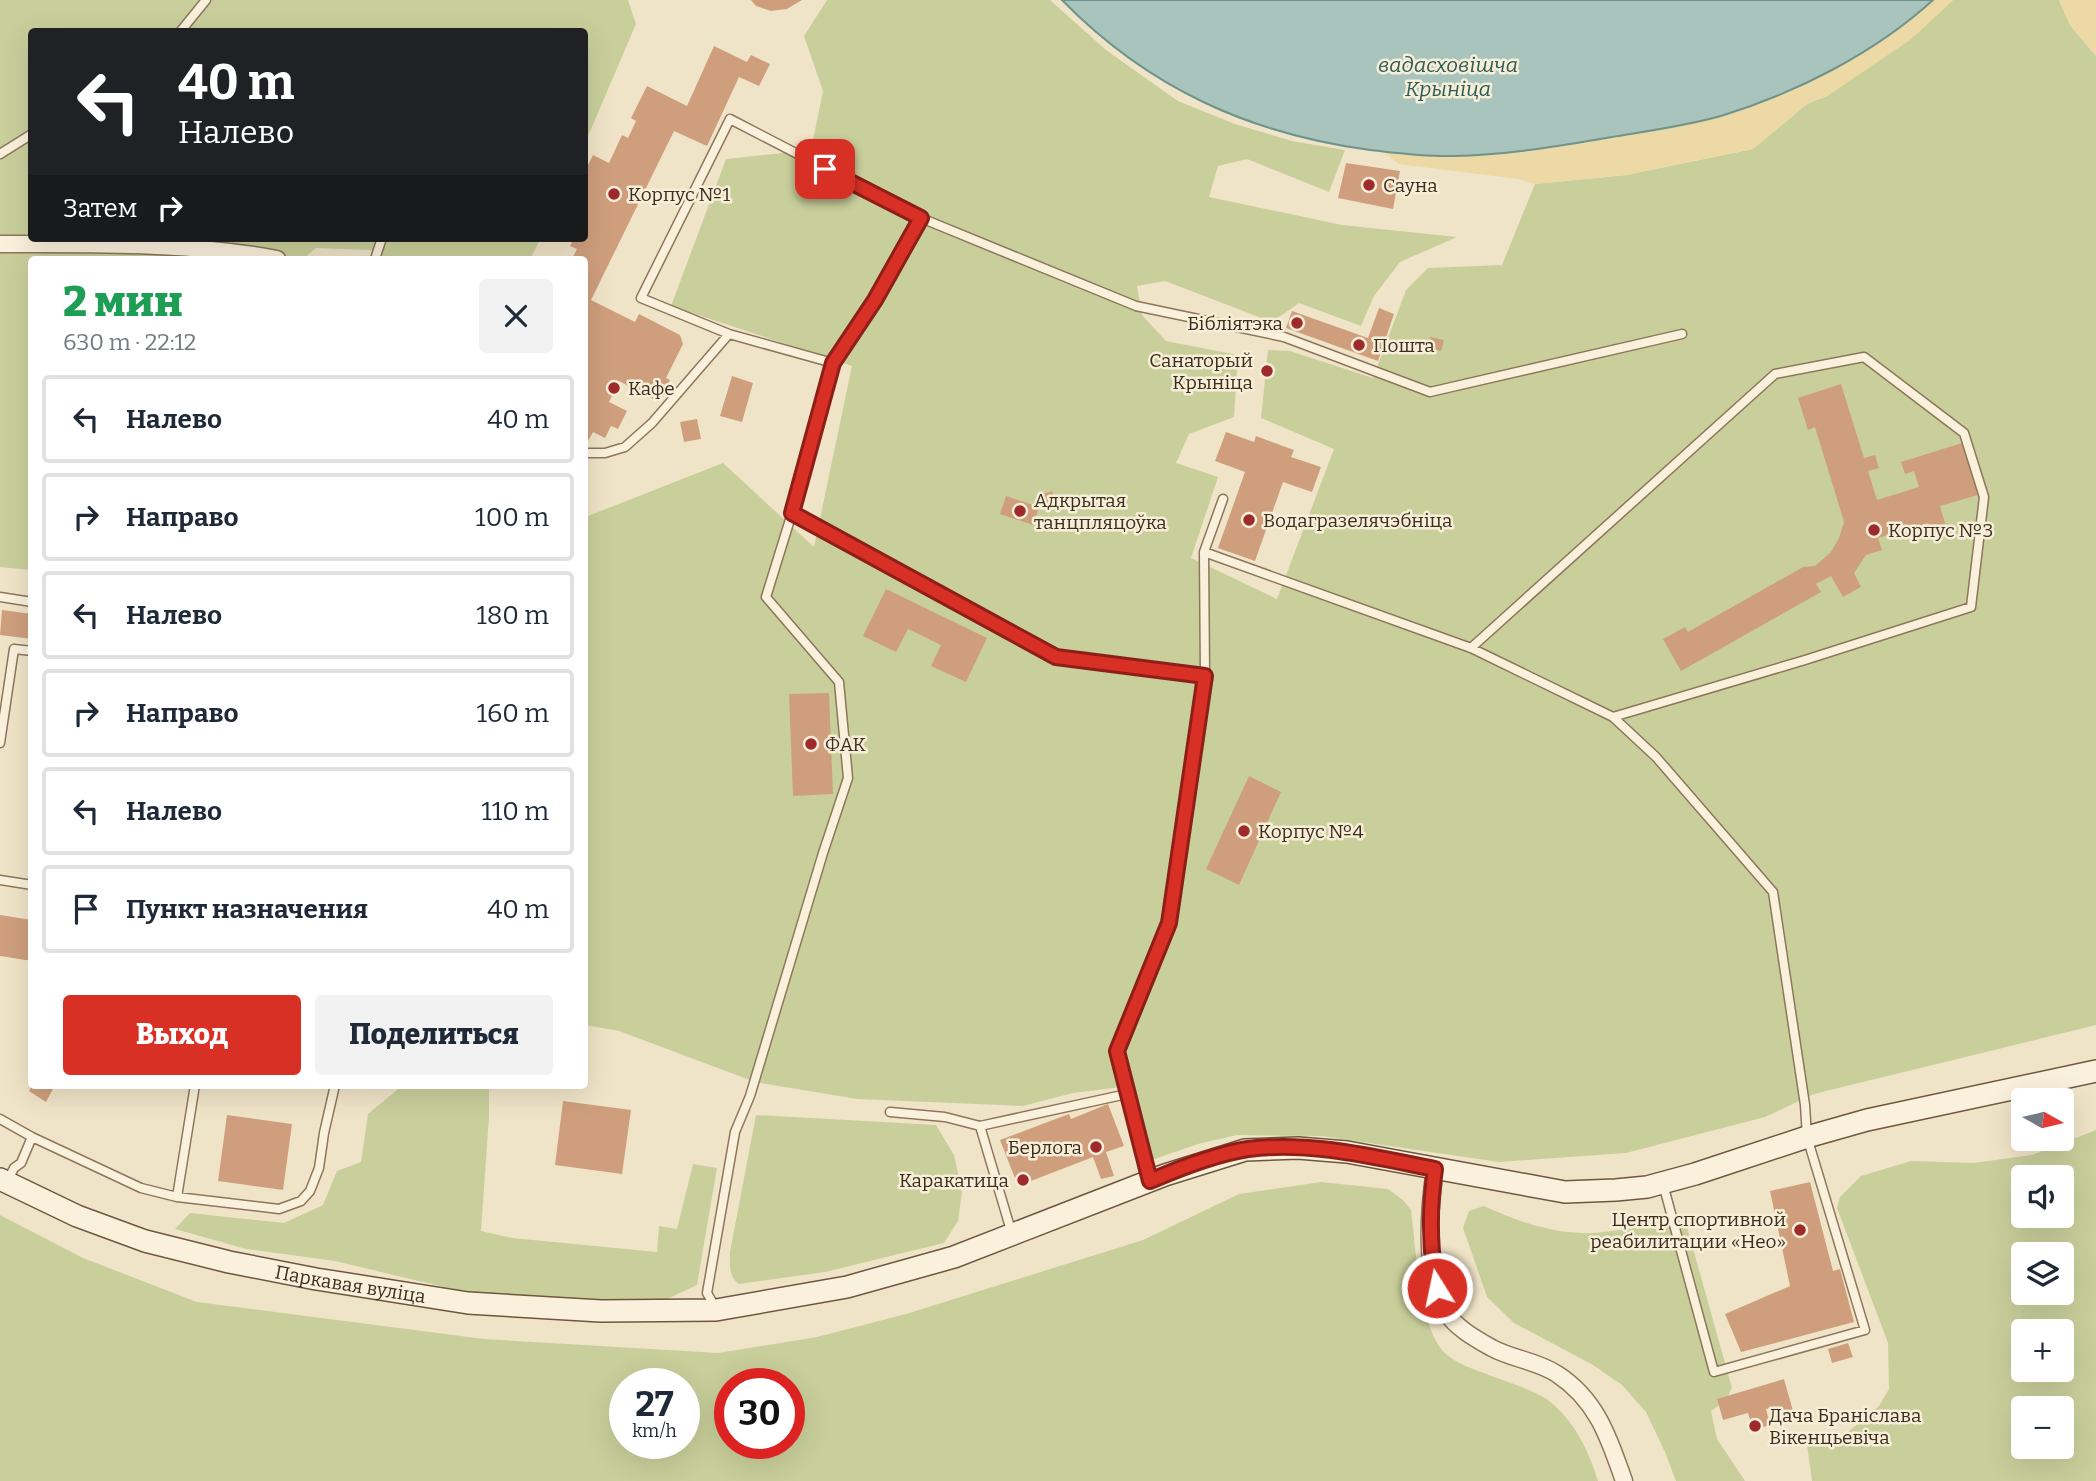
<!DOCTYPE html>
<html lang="ru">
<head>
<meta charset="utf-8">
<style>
  :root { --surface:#fff; --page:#f2f2f3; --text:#1f2937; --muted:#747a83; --line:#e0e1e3; --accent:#d93025 }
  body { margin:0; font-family:Bitter,serif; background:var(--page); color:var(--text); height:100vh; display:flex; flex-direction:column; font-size:26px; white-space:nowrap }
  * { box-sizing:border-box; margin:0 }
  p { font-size:23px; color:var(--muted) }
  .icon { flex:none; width:38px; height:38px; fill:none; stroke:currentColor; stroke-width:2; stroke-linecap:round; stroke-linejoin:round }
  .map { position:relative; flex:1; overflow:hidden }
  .side { position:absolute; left:28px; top:256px; width:560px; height:833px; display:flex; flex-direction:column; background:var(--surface); border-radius:7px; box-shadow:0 7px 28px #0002 }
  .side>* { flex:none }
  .banner { position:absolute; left:28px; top:28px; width:560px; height:214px; border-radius:7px; box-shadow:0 7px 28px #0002; background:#202124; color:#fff; overflow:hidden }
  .needle { width:46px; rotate:98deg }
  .buttons { position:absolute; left:2011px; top:1088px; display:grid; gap:14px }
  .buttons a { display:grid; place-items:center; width:63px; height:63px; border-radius:7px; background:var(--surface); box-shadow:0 7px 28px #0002; font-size:35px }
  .speed { position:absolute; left:609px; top:1368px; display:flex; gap:14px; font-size:35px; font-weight:700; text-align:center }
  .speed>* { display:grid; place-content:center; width:91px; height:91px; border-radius:50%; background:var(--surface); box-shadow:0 7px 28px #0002; line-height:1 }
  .speed small { font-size:18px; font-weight:400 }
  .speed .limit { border:10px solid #d22; background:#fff; color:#111 }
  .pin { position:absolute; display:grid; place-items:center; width:60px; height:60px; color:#fff; margin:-30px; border-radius:14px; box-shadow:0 4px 10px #0006 }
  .me { position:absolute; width:77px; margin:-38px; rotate:350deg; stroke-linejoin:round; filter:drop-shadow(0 0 5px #0008) }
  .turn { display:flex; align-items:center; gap:24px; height:147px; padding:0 35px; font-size:32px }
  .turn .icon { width:91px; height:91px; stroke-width:2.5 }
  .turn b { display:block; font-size:49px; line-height:60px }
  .then { display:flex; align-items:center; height:66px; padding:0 35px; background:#0003; gap:14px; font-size:26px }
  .round { display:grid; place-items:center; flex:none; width:74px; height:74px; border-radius:7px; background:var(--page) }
  .summary { display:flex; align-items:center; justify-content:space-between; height:119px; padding:0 35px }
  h1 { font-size:42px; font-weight:800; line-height:52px; color:#1e9e55 }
  .button { display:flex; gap:14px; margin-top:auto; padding:14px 35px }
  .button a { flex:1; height:80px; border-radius:7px; background:var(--accent); color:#fff; font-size:28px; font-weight:800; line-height:80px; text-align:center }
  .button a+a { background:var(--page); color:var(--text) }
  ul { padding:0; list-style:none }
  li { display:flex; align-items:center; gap:21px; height:88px; margin:0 14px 10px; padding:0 21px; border:4px solid var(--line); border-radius:7px }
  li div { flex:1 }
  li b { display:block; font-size:26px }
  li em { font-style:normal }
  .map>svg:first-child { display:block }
  .green { fill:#c9cf9b; fill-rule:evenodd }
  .sand { fill:#ecd9a5 }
  .water { fill:#a9c4bc; stroke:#6f938a; stroke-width:2 }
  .building { fill:#cf9f7d }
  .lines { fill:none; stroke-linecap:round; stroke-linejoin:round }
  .lane-casing { stroke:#8d765c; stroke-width:11 }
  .street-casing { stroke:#8d765c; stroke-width:19 }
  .secondary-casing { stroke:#6f573f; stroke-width:24 }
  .lane { stroke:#faf1dc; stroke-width:8 }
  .street { stroke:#faf1dc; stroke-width:16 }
  .secondary { stroke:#faf1dc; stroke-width:21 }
  .route-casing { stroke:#8d1f18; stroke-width:18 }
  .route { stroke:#d93025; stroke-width:12 }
  .poi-dot { fill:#9e2a2b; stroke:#f7eed8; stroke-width:2.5 }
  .labels { text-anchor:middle; stroke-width:5; stroke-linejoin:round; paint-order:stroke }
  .poi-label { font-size:19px; fill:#3d2e20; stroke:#f7eed8; text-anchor:start }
  .street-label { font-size:19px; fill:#3d2e20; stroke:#f7eed8 }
  .water-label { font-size:21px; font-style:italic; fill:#2f5d5a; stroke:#f7eed8 }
</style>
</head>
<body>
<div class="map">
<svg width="2096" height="1481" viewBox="0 0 2096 1481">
  <rect width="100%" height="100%" fill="#f0e4c8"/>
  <path class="green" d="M0,0H628L636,24L585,143L584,32H32V238H541L530,259H383L371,250L316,248L303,259H32L31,570L0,567Z
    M827,0H1050L1106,50L1178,101L1235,124L1292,141L1345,150L1329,192L1247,159L1218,166L1209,197L1342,225L1457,237L1400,262L1374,296L1361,326L1299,303L1272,322L1165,281L1137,286L1142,315L1166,341L1238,355L1234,417L1189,434L1176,463L1218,477L1191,558L1277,599L1334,449L1261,418L1268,350L1290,351L1373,378L1406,290L1428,268L1502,265L1535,184L1626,175L1753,149L1807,104L1827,96L1911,39L1953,0H2059L2070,25L2096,56V1025L1814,1094L1765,1117L1626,1153L1499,1162L1321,1136L1237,1135L1198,1144L1149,1161L1130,1086L1073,1093L1023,1106L857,1099L755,1082L619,1031L585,1025L584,513L588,516L723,463L814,547L852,366L671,306L726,159L811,150L823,91L804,36Z
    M403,1085H489V1117L481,1231L512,1238L657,1252L659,1226L677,1229L693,1164L717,1168L697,1285L665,1300L618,1301L465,1292L335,1261L246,1249L175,1229L190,1213L284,1223L323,1205L337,1171L361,1162L368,1114Z
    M756,1115L936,1125L954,1155L962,1192L958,1221L944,1243L825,1272L739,1284C728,1276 730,1264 730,1252Z
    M2096,1130V1481H1812L1806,1438L1842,1437L1879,1406L1889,1389L1888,1343L1837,1208L1840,1197L1861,1176L1911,1161L1973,1163L2032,1155ZM2023,1178H2062V1216H2023ZM2023,1255H2062V1293H2023ZM2023,1332H2062V1370H2023ZM2023,1409H2062V1447H2023Z
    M1321,1182L1388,1189L1403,1200L1411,1210C1416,1247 1418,1320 1442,1350C1453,1363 1474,1369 1489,1375C1505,1381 1534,1390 1548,1400C1574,1420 1589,1451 1598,1481H0V1215L83,1258L197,1302L484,1339L718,1353L817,1337L906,1314L1143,1240L1239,1194ZM625,1384H684V1444H625ZM730,1384H789V1444H730Z
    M1484,1206C1515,1220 1547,1232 1582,1233C1597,1234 1614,1230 1630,1229C1653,1226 1664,1202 1687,1227L1732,1388L1726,1400L1711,1411L1717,1439L1745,1481H1676L1665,1452L1646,1412L1622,1385L1593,1365L1514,1323L1487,1297L1463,1228L1469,1211Z"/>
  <path class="sand" d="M1933,0H1953L1911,39L1827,96L1807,104L1753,149L1626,175L1535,184L1518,179L1399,164L1383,152L1429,155L1570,145L1682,126L1722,115L1805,83L1845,62Z
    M2059,0H2096V56L2070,25Z"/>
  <path class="water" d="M1062,0H1933C1875,53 1796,93 1721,116C1685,126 1648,131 1612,137C1560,146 1507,155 1454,156C1426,157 1397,153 1370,150C1250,134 1148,88 1062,0Z"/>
  <path class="building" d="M751,0H802L787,9L771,11L756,6Z
    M714,46L747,62L751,55L770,64L759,86L739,77L707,146L674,131L591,300L635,322L639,314L680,335L683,344L666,378L670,380L659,402L619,381L609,402L627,411L618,429L611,426L605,438L593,432L587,443L584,442V259H572L577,249L570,246L574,238H584V173L593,155L609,163L622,135L628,138L636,121L631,118L647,86L687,106Z
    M1346,163L1400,171L1393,209L1338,198Z
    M1379,308L1394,314L1378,361L1286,328L1292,311L1368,338Z
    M1430,337L1444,340L1441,351L1427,348Z
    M732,376L753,383L742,422L720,416Z
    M1841,384L1864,458L1875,455L1879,468L1868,471L1877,500L1919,487L1914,471L1905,474L1901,462L1962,443L1978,495L1940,506L1946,527L1931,532L1928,523L1878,538L1882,550L1866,555L1854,573L1861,587L1843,597L1831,576L1816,584L1821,592L1681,671L1663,639L1685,627L1688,632L1803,567L1815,566L1831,552L1839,538L1844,522L1815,427L1808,430L1798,398Z
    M697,419L701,439L684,442L680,422Z
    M1226,432L1254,442L1256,436L1294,450L1291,457L1321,467L1312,492L1283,482L1255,561L1218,548L1245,472L1215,461Z
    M1052,491L1055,500L1046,503L1043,494Z
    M1006,496L1039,507L1033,525L1000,514Z
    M886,589L987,638L966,682L931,666L941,645L908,629L896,652L863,636Z
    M2,610L32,614V639L0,635Z
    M829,693L833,794L793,796L789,694Z
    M1249,776L1281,792L1239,885L1206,869Z
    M0,915L32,920V961L0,956Z
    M32,1085H50L54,1087L46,1102L29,1091Z
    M563,1101L631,1110L622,1174L555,1165Z
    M1108,1104L1124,1146L1106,1152L1114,1176L1101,1179L1093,1157L1018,1186L1000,1140L1069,1114L1071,1119Z
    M227,1115L292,1124L283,1190L218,1181Z
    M1810,1182L1833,1271L1840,1269L1854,1322L1741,1352L1725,1314L1790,1286L1770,1191Z
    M1848,1343L1853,1357L1832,1363L1828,1349Z
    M1784,1379L1793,1411L1774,1417L1772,1408L1766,1409L1770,1425L1753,1430L1748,1413L1723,1420L1717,1399Z"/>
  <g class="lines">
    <g class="lane-casing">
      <path id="lane" d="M180,32L206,0
        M0,154L32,134
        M375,259L382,238
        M729,334L641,298L730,119L921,218L1136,306L1284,337L1430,392L1682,334
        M584,453H605L625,447L652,423L729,334L833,363
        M792,513L1056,657L1205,676
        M1204,552L1471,648L1613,717L1805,660L1971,607L1984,497L1964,433L1864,357L1775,374L1471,648
        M0,597L32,602
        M1613,717L1656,757L1773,892L1805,1105L1807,1137L1865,1330L1714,1372L1663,1184
        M0,743L14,649L32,651
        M0,880L32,885
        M890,1112L945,1117L980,1126
        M0,1119L32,1137L141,1188L177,1197L279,1209L301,1201L310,1191L319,1168L324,1133L335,1085
        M1149,1178L1117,1051L1169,923L1205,676L1204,552L1223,499
        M8,1180L14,1168L21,1163L32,1137
        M177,1197L195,1085
        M1012,1234L980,1126L1127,1094
        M715,1307L707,1293L735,1132L750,1096L823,853L848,778L839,682L766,597L792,513L833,363L875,300L921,218"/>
    </g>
    <g class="street-casing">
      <path id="street" d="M0,244C93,244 185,242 277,259
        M1435,1169C1429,1210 1423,1274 1446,1312C1456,1328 1476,1339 1492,1348C1512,1359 1538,1361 1557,1374C1597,1400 1609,1438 1624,1481"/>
    </g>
    <g class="secondary-casing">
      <g id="secondary">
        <path id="s1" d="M0,1179L77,1216L145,1241L229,1262L316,1279L468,1303L601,1311L716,1310L847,1287L954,1257L1165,1175L1245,1150L1298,1148L1347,1152L1565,1192L1616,1190L1647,1187L1695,1174L1807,1137L1867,1120L2096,1071"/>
      </g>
    </g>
    <use href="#lane" class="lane"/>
    <use href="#street" class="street"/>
    <use href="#secondary" class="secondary"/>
  </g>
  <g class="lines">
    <g class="route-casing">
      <path id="route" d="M825,169L921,218L875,300L833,363L792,513L1056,657L1205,676L1169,923L1117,1051L1150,1181C1180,1168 1215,1154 1248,1149C1310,1141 1374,1157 1435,1169C1429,1210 1429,1247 1437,1288"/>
    </g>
    <use href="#route" class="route"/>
  </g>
  <g class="poi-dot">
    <circle cx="1369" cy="185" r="7"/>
    <circle cx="614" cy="194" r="7"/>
    <circle cx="1297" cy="323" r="7"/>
    <circle cx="1359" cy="345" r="7"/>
    <circle cx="1267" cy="371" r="7"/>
    <circle cx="614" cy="388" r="7"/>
    <circle cx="1020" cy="511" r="7"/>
    <circle cx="1249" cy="520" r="7"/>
    <circle cx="1874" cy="530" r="7"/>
    <circle cx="811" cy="744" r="7"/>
    <circle cx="1244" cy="831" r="7"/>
    <circle cx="1096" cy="1147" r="7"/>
    <circle cx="1023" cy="1180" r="7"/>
    <circle cx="1800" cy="1230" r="7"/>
    <circle cx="1755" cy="1426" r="7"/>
  </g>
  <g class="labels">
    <g class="poi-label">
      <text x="1383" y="192">Сауна</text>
      <text x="628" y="201">Корпус №1</text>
      <text x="1283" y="330" text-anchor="end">Бібліятэка</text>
      <text x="1373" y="352">Пошта</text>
      <text x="1253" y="367" text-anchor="end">Санаторый<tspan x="1253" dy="22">Крыніца</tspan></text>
      <text x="628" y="395">Кафе</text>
      <text x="1034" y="507">Адкрытая<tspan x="1034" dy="22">танцпляцоўка</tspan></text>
      <text x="1263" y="527">Водагразелячэбніца</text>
      <text x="1888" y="537">Корпус №3</text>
      <text x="825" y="751">ФАК</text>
      <text x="1258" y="838">Корпус №4</text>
      <text x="1082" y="1154" text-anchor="end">Берлога</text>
      <text x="1009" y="1187" text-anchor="end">Каракатица</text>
      <text x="1786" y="1226" text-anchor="end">Центр спортивной<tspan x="1786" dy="22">реабилитации «Нео»</tspan></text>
      <text x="1769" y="1422">Дача Браніслава<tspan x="1769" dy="22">Вікенцьевіча</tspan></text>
    </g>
    <g class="street-label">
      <text dy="7" stroke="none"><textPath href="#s1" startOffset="368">Паркавая вуліца</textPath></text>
    </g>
    <g class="water-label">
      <text x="1448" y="72">вадасховішча<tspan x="1448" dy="24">Крыніца</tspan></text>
    </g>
  </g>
</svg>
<div class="buttons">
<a><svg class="needle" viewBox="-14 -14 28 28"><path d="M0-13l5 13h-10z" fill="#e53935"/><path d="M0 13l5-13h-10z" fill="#747a83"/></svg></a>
<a><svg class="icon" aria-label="sound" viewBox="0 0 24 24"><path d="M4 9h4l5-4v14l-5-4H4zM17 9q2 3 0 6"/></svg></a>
<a><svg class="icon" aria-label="layers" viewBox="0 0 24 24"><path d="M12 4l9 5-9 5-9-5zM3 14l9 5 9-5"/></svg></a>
<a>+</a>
<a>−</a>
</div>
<div class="speed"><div>27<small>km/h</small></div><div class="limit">30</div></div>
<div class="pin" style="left:825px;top:169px;background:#d93025"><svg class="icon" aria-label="arrive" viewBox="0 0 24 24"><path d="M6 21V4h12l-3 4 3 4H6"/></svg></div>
<svg class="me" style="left:1437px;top:1288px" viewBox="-20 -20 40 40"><circle r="17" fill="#d93025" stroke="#fff" stroke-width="3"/><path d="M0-11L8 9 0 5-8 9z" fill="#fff"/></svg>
<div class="banner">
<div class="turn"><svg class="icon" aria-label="left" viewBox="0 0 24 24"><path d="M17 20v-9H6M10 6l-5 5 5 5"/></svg><div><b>40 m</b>Налево</div></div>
<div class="then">Затем<svg class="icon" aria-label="right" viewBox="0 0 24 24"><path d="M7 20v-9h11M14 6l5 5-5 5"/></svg></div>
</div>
<section class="side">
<div class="summary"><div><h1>2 мин</h1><p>630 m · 22:12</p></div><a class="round"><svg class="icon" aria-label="close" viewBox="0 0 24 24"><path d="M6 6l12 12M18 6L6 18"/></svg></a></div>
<ul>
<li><svg class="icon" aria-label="left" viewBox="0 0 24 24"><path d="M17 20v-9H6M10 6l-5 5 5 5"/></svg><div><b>Налево</b></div><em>40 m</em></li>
<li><svg class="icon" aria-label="right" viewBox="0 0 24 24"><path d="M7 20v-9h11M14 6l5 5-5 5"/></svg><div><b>Направо</b></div><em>100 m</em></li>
<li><svg class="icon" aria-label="left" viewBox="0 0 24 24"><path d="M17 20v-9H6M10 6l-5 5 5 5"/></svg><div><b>Налево</b></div><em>180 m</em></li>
<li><svg class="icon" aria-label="right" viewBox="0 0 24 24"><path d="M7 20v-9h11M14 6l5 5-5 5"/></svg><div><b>Направо</b></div><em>160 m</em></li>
<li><svg class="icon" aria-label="left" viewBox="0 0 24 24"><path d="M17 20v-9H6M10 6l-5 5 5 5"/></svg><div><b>Налево</b></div><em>110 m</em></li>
<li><svg class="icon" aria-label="arrive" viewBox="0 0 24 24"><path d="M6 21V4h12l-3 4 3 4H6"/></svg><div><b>Пункт назначения</b></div><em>40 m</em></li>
</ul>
<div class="button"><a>Выход</a><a>Поделиться</a></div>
</section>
</div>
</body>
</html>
